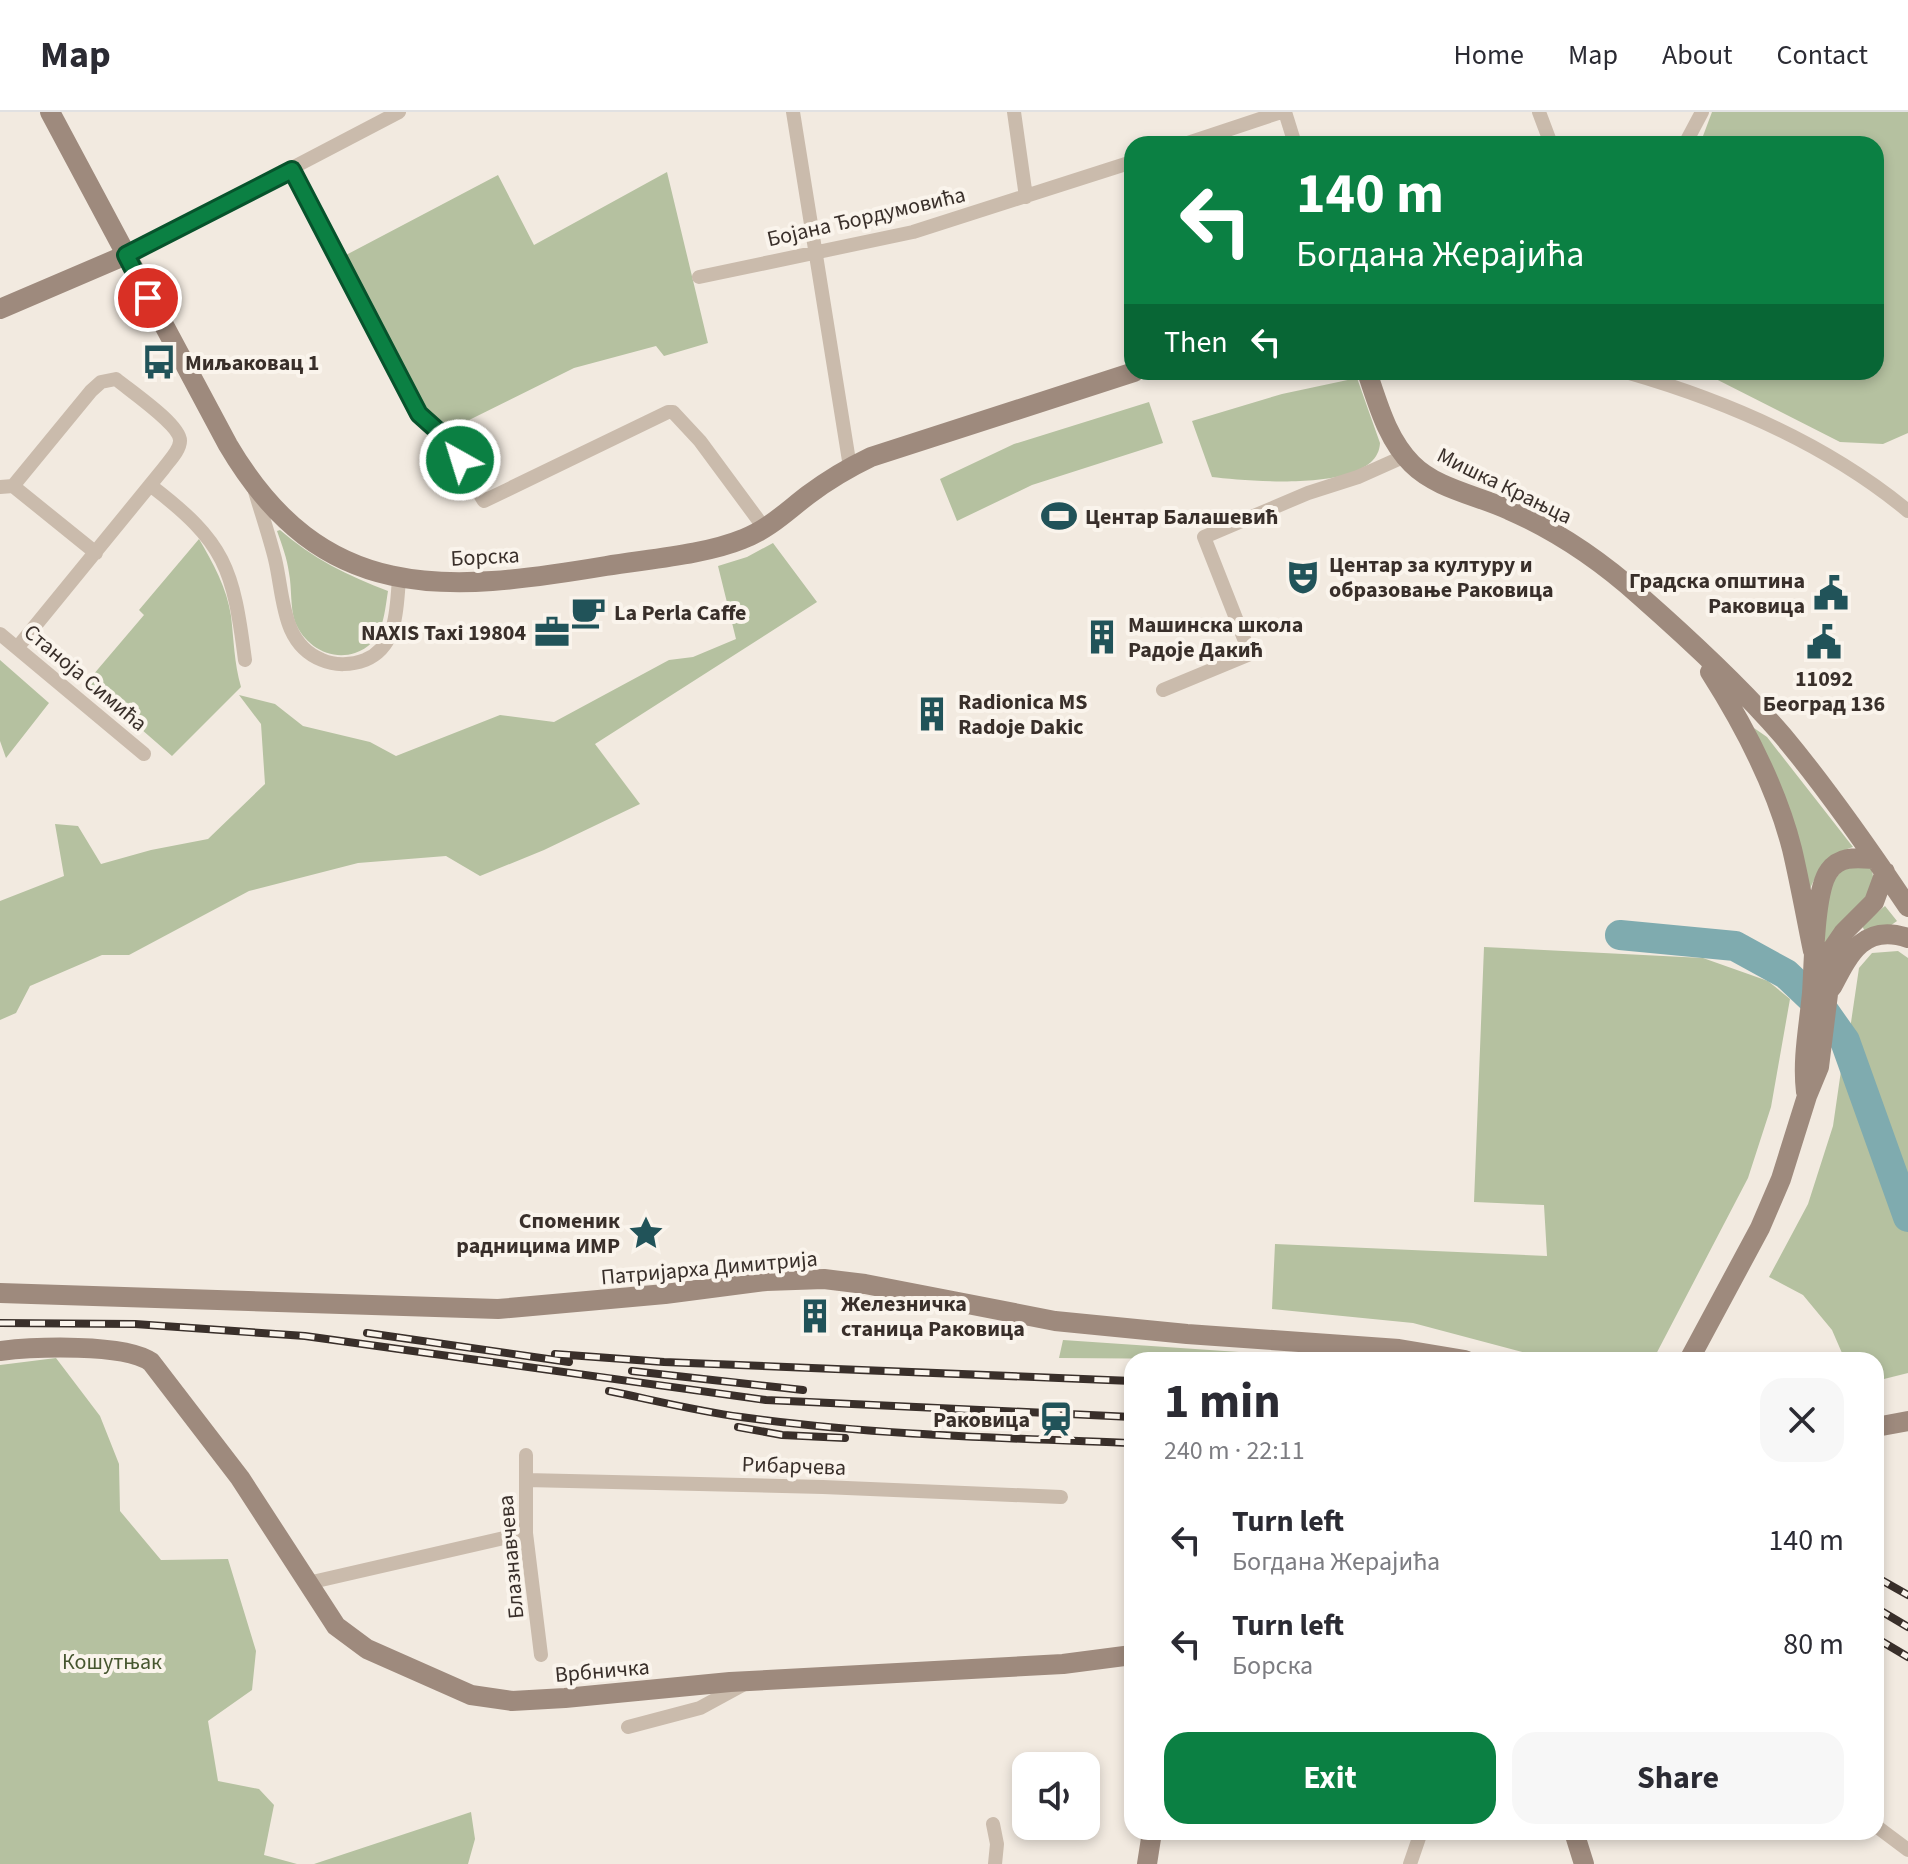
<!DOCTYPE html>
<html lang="en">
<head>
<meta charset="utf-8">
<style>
  :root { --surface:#fff; --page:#f7f7f7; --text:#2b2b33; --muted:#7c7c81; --line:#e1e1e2; --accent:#0b8043 }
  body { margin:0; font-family:"Source Sans 3",sans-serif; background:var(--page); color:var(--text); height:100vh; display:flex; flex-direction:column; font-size:30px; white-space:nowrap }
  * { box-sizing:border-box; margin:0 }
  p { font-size:26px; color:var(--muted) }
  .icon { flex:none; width:44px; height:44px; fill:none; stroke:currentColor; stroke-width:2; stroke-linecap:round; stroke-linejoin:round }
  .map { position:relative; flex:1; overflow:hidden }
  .side { position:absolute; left:1124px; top:1240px; width:760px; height:488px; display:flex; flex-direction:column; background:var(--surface); border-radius:24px; box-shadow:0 4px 12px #0003 }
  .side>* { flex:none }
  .banner { position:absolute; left:1124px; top:24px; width:760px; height:244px; border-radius:24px; box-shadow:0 4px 12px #0003; background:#0b8043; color:#fff; overflow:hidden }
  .tools { position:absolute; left:1012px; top:1640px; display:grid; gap:16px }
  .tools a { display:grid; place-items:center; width:88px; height:88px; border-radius:16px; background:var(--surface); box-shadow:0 4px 12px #0003; font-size:40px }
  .pin { position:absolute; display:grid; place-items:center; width:68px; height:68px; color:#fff; margin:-34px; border:4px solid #fff; border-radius:50%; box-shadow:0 2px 8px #0007 }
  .me { position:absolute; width:88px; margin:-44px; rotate:321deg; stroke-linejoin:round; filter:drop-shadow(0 0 6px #0008) }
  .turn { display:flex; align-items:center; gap:28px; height:168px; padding:0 40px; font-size:36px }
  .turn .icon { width:104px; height:104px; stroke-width:2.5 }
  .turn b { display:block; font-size:56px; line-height:68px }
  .then { display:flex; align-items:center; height:76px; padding:0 40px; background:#0003; gap:16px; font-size:30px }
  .round { display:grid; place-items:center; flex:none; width:84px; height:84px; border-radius:24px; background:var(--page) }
  .headline { display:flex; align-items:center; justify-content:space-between; height:136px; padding:0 40px }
  h1 { font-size:48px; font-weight:700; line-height:60px }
  .primary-button { display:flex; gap:16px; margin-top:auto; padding:16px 40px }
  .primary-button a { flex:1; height:92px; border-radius:24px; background:var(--accent); color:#fff; font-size:32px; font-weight:700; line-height:92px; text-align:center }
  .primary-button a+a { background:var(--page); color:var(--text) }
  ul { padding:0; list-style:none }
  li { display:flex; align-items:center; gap:24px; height:104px; padding:0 40px }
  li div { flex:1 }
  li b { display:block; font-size:30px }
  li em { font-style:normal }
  header { display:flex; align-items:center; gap:48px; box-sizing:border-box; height:112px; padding:0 40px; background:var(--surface); border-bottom:2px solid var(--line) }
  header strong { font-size:38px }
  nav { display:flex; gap:44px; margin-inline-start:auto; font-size:28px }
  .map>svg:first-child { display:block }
  .green { fill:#b5c1a0 }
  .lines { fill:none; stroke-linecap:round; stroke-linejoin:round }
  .river { stroke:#7fabaf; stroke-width:30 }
  .street { stroke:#cabbac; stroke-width:14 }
  .secondary { stroke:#9e8a7d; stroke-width:20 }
  .rail-casing { stroke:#392f2a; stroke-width:8 }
  .rail { stroke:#faf4ec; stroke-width:5; stroke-dasharray:15; stroke-linecap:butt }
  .route-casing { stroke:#07532c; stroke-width:20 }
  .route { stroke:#0b8043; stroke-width:14 }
  .labels { text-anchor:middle; stroke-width:8; stroke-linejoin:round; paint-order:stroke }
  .street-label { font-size:22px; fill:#392f2a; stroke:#faf4ec }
  .poi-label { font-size:22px; font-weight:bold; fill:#392f2a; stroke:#faf4ec; text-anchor:start }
  .park-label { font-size:22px; fill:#46562f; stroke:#faf4ec }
</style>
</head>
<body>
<header>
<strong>Map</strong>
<nav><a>Home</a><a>Map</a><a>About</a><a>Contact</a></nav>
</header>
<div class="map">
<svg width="1908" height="1752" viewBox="0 0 1908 1752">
  <rect width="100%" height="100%" fill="#f2eae0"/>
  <path class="green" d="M1712,0H1908V321L1883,332L1840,330L1702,260H1876V32H1700Z
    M667,60L708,231L664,244L656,234L574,256L459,313L445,315L432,307L346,143L498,63L534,133Z
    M1357,266L1380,331C1378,382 1247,369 1212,365L1192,309L1282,282Z
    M1149,290L1163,331L1032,373L957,409L940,367L1014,332Z
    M280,418C312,446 348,464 388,479C384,504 383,532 355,541C330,549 305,534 295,510C290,495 292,476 289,461C287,446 282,433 277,419Z
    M199,427C213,451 227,476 231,504C234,529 234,550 241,575L172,644L87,570L144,503L139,498Z
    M773,431L817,490L595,632L640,692L544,738L480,764L446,744L358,751L249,779L129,843H102L30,874L16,901L0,908V789L64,764L55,712L78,714L101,752L151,738L208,727L265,672L261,612L239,583L275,592L303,614L370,630L396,644L500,603L554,610L669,548L693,545L736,527L718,454L747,445Z
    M0,548L49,591L6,646L0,629Z
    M1754,616L1767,625L1853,735C1832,741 1818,757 1810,777Z
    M1846,753L1871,756C1883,786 1840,816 1821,835L1829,775Z
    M1885,794L1897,809L1887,816L1864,818L1862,813Z
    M1484,835L1703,846L1768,869L1790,887L1771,995L1748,1066L1653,1248H1552L1413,1211L1272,1197L1275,1132L1547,1144L1544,1093L1474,1090Z
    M1898,839L1908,846V1089L1849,924L1859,856L1872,841Z
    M1844,938L1908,1119V1261L1876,1269V1248H1845L1832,1218L1803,1183L1769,1165L1808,1092L1833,1014Z
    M1063,1228L1328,1246L1360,1248L1059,1246Z
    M56,1246L100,1304L119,1352L120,1399L161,1448L228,1447L256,1539L252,1578L208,1609L218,1669L259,1677L274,1693L264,1743L297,1752H0V1253Z
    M471,1700L475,1727L468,1752H314Z"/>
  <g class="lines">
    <path class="river" d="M1620,823L1735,834L1786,862L1821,895L1845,929L1908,1105"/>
    <path class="street" d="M793,0L850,355
      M1014,0L1026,85
      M1285,0L1295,32
      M1539,0L1551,32
      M1185,32L1281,0
      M1685,32L1702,0
      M292,58L419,302L444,326L484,389L668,300H673L700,329L765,417
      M126,143L399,0
      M699,165L913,120L1132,50
      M1626,260C1727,289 1827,332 1908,399
      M150,373C226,431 233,456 245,548
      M13,374L96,441
      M0,375L13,374L91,279L101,270L116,267C129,278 181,313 180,329C180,338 169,349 164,356L17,536
      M254,376C261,400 269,423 275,447C284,484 281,532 322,548C335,554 352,553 365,548C398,534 396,498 399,468
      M0,522L144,642
      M1163,578L1250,542L1204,425L1308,381L1358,365L1405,344
      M526,1343V1421L541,1543
      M526,1368L823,1375L1061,1385
      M308,1471L526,1421
      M628,1615L700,1596L746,1571
      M993,1712L997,1732L995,1752
      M1876,1714L1908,1738
      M1410,1752L1421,1720"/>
    <path class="secondary" d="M50,0L228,333C322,493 445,481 606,454C648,447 704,443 743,427C769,417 787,399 808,383C828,368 848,356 871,345L1134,260
      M0,197L126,143
      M1367,260C1378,292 1387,327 1412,352C1437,377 1477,383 1509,398C1557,419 1601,449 1640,484C1690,528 1740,574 1783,624C1828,678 1869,737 1908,795
      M1710,560C1745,615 1776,674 1792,737C1800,771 1806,805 1813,839
      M1832,875C1849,842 1864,811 1908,826
      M1806,980C1802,947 1809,914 1812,881C1814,854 1814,779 1829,759C1840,743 1858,746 1875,747
      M0,1181L498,1197L665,1182L766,1169L824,1167L865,1172L1055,1209L1187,1222L1399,1237L1465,1248
      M0,1239C34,1235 124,1231 151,1250L240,1366L336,1514L367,1537L471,1583L512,1589L565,1586L730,1570L1063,1552L1132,1543
      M1689,1248L1760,1116L1781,1067L1807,984L1819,955L1828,882V857L1833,836L1844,820L1874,790L1885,760
      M1876,1315L1908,1309
      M1574,1720L1584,1752
      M1147,1752L1152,1720"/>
    <g class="rail-casing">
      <path id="rail" d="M0,1211L135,1212L305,1224L766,1288L1132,1305
        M367,1221L569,1250
        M555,1242L664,1250L1132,1269
        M632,1259L803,1278
        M609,1279C653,1288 697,1299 741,1305C870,1323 1002,1326 1132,1331
        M738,1315L782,1323L845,1326
        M1876,1465L1908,1483
        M1876,1496L1908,1515
        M1876,1526L1908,1545"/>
    </g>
    <use href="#rail" class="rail"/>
  </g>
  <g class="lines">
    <g class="route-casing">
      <path id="route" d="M148,186L126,143L292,58L419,302L438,319L460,348"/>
    </g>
    <use href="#route" class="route"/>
  </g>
  <defs>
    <g id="bus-bare" transform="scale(2.76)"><path d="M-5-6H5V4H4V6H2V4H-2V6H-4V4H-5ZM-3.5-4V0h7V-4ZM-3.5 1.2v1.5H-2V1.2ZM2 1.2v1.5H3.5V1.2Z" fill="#215359" stroke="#faf4ec" stroke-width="2.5" paint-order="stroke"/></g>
    <g id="stadium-bare" transform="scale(2.76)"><path d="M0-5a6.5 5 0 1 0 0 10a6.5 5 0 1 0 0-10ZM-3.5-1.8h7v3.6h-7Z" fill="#215359" stroke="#faf4ec" stroke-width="2.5" paint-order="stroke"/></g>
    <g id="theatre-bare" transform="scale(2.76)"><path d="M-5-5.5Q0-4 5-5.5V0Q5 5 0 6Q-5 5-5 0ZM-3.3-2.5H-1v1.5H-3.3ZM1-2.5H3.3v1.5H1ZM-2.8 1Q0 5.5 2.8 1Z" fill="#215359" stroke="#faf4ec" stroke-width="2.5" paint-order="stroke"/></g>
    <g id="civic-bare" transform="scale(2.76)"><path d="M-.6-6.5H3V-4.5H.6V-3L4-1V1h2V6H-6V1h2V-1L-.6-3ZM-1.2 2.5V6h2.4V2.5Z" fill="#215359" stroke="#faf4ec" stroke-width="2.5" paint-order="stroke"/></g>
    <g id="cafe-bare" transform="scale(2.76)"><path d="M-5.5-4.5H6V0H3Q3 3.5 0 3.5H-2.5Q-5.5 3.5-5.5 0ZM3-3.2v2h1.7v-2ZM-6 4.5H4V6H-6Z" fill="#215359" stroke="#faf4ec" stroke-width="2.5" paint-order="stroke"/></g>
    <g id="office-bare" transform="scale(2.76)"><path d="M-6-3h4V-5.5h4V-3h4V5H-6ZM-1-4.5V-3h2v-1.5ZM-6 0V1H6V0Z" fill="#215359" stroke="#faf4ec" stroke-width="2.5" paint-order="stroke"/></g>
    <g id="building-bare" transform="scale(2.76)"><path d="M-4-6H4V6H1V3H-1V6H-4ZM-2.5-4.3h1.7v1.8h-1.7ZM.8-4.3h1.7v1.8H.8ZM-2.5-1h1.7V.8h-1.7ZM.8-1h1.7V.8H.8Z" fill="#215359" stroke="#faf4ec" stroke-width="2.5" paint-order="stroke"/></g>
    <g id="sight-bare" transform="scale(2.76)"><path d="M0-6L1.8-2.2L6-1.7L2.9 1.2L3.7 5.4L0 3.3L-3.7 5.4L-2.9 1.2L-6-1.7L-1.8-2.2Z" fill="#215359" stroke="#faf4ec" stroke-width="2.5" paint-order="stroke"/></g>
    <g id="station-bare" transform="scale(2.76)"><path d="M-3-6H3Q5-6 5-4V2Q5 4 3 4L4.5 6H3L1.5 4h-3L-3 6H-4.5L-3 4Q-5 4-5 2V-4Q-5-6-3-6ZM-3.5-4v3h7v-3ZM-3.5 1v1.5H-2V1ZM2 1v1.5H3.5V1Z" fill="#215359" stroke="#faf4ec" stroke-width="2.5" paint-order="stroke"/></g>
  </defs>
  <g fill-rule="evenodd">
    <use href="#bus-bare" x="159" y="250"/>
    <use href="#stadium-bare" x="1059" y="404"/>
    <use href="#theatre-bare" x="1303" y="465"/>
    <use href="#civic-bare" x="1831" y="481"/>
    <use href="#cafe-bare" x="588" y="500"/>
    <use href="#office-bare" x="552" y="520"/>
    <use href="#building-bare" x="1102" y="525"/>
    <use href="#civic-bare" x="1824" y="530"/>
    <use href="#building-bare" x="932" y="602"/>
    <use href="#sight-bare" x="646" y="1121"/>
    <use href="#building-bare" x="815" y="1204"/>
    <use href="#station-bare" x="1056" y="1307"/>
  </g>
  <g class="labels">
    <g class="street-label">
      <text transform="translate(866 104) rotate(-13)" y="8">Бојана Ђордумовића</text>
      <text transform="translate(1505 373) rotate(26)" y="8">Мишка Крањца</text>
      <text transform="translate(485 444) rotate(-3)" y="8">Борска</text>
      <text transform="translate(86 565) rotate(40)" y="8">Станоја Симића</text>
      <text transform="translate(709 1155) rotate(-5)" y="8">Патријарха Димитрија</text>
      <text transform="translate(794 1353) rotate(2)" y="8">Рибарчева</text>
      <text transform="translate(510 1445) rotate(-95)" y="8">Блазнавчева</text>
      <text transform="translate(602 1558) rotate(-5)" y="8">Врбничка</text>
    </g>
    <g class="poi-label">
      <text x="185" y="258">Миљаковац 1</text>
      <text x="1085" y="412">Центар Балашевић</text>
      <text x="1329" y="460">Центар за културу и<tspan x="1329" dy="25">образовање Раковица</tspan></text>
      <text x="1805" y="476" text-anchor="end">Градска општина<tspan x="1805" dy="25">Раковица</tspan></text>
      <text x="614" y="508">La Perla Caffe</text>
      <text x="1128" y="520">Машинска школа<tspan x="1128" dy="25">Радоје Дакић</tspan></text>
      <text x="526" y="528" text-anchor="end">NAXIS Taxi 19804</text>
      <text x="1824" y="574" text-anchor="middle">11092<tspan x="1824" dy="25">Београд 136</tspan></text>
      <text x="958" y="597">Radionica MS<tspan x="958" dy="25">Radoje Dakic</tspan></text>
      <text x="620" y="1116" text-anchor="end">Споменик<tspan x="620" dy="25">радницима ИМР</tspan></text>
      <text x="841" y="1199">Железничка<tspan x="841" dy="25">станица Раковица</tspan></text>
      <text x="1030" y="1315" text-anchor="end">Раковица</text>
    </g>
    <g class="park-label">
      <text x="112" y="1557">Кошутњак</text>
    </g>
  </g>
</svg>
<div class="tools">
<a><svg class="icon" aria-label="sound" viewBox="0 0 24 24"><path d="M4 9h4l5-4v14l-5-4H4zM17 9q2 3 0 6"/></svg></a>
</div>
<div class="pin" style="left:148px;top:186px;background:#d93025"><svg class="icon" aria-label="arrive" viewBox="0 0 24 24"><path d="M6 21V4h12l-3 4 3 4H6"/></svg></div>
<svg class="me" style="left:460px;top:348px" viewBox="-20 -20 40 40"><circle r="17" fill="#0b8043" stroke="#fff" stroke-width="3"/><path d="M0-11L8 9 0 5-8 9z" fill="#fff"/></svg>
<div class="banner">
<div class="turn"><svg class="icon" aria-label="left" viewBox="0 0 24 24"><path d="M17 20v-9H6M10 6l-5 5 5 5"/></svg><div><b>140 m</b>Богдана Жерајића</div></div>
<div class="then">Then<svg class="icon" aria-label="left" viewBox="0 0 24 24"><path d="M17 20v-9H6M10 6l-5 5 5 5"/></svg></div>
</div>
<section class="side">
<div class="headline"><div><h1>1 min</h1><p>240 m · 22:11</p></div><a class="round"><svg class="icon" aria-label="close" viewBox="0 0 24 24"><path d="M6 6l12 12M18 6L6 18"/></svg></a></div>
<ul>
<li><svg class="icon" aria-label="left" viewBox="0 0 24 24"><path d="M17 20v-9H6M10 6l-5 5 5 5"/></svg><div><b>Turn left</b><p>Богдана Жерајића</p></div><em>140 m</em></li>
<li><svg class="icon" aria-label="left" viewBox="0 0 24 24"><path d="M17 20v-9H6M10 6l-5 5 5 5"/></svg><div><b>Turn left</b><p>Борска</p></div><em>80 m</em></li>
</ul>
<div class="primary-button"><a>Exit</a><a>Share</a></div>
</section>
</div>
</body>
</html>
